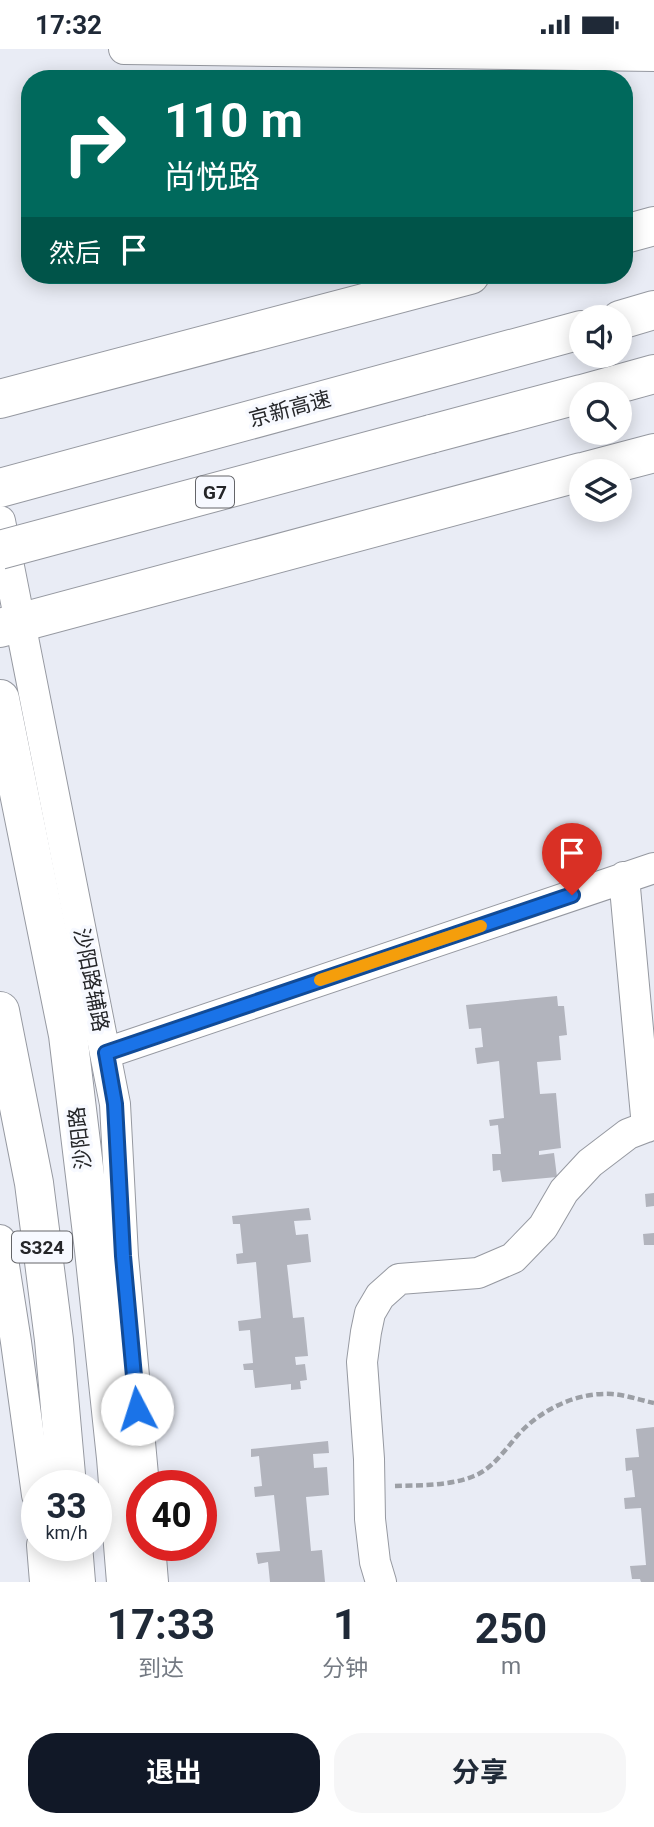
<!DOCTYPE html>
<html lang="zh">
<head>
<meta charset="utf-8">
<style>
  :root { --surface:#fff; --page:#f6f6f7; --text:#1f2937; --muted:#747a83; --accent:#111827 }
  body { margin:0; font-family:Roboto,"Noto Sans SC",sans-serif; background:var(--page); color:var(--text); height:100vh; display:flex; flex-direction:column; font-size:26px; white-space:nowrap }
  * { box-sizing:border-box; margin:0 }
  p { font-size:23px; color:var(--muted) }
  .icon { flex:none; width:38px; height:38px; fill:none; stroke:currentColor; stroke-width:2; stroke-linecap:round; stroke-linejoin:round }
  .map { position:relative; height:1533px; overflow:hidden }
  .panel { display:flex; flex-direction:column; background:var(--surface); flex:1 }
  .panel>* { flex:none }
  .banner { position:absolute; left:21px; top:21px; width:612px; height:214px; border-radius:28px; box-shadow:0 4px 18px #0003; background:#00695c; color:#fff; overflow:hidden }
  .tools { position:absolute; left:569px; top:256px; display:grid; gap:14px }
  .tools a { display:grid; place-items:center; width:63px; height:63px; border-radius:50%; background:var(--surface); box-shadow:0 4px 18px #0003; font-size:35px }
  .speed { position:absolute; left:21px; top:1421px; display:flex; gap:14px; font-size:35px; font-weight:700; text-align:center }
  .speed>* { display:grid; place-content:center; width:91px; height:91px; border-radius:50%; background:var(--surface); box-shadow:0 4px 18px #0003; line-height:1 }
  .speed small { font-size:18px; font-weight:400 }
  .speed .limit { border:10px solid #d22; background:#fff; color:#111 }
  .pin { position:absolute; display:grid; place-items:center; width:60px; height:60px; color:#fff; margin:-72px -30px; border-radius:50% 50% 50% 0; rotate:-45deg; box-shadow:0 0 7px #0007 }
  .pin .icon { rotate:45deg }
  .me { position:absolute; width:77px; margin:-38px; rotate:355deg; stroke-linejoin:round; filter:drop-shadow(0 0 5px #0008) }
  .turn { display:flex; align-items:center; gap:24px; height:147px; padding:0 28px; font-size:32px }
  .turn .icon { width:91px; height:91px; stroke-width:2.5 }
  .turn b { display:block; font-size:49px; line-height:60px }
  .then { display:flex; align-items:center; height:66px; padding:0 28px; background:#0003; gap:14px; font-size:26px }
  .eta { display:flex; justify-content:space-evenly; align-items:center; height:119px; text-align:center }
  .eta b { font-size:42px; font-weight:700; line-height:49px }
  .cta { display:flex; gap:14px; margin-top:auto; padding:14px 28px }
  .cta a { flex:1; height:80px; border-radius:28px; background:var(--accent); color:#fff; font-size:28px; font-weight:700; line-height:80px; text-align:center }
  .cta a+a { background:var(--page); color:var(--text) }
  .status { display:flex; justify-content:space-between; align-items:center; height:49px; padding:0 35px; background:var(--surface); direction:ltr }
  .status svg { height:19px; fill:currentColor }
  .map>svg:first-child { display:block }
  .building { fill:#b2b4bd }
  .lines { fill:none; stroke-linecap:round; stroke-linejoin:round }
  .minor-casing { stroke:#9699a1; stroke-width:32 }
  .major-casing { stroke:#9699a1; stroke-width:40 }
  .highway-casing { stroke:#9699a1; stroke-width:40 }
  .path { stroke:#9c9fa5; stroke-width:4.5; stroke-dasharray:7 3.5; stroke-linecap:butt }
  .minor { stroke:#fff; stroke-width:30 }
  .major { stroke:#fff; stroke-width:38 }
  .highway { stroke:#fff; stroke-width:38 }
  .highway-bridge-casing { stroke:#9699a1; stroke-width:40; stroke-linecap:butt }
  .highway-bridge { stroke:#fff; stroke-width:38 }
  .route-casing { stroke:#114b97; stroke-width:18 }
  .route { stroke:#1a73e8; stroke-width:12 }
  .slow { stroke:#f59e0b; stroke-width:12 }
  .labels { text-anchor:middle; stroke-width:7; stroke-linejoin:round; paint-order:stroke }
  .shield { fill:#f7f9ff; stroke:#646569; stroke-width:2 }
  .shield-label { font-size:19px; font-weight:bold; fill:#252629 }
  .street-label { font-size:21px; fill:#252629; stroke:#f7f9ff }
</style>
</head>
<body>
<div class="status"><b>17:32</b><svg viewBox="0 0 49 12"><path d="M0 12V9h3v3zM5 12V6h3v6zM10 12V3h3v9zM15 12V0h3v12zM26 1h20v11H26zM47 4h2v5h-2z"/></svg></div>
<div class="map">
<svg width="654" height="1533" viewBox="0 0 654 1533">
  <rect width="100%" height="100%" fill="#e9ecf5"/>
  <path class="building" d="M557,947L558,957H564L567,986L559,987L561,1011L537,1013L540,1045L556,1044L561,1099L539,1102V1106L554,1104L557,1128L502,1133L500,1121L493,1122L492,1105H501L498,1076L490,1077L489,1071L504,1069L499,1012L477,1015L475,999L483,998L481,979L469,980L466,956Z
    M654,1144V1157L646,1158L645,1145Z
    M309,1159L311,1171L294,1172L296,1186L308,1185L311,1213L287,1216L293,1269L304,1268L308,1307L295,1308L296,1316L305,1315L307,1331L300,1332L301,1340L291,1341V1335L255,1339L253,1321H244L243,1315L253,1314L250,1281L239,1282L238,1272L261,1269L256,1213L237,1215L236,1205L243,1204L240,1175H233L232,1167Z
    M654,1184V1196H644L643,1185Z
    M654,1378V1533H641L640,1530H632L630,1517L646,1516L641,1459L625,1460L624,1449L635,1448L632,1421L626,1422L625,1409L639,1408L636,1380Z
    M328,1392L329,1404L313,1405L314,1419L327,1418L329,1446L306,1448L311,1502L322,1501L325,1533H270L268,1513L258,1515L256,1504L280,1502L274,1446L255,1448L254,1438L262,1437L259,1407L251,1408V1400Z"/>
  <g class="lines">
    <g class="minor-casing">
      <path id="minor" d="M124,0L654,7
        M0,472L115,1055L123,1207L144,1437
        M624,828L647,1078
        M106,1004L654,819
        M0,1191L16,1293L37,1446
        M42,1496L45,1533
        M150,1496L153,1533
        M381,1533L375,1513L370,1470L369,1410L362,1313L366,1283L370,1264L380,1247L399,1230L478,1224L513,1209L543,1178L564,1142L590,1114L628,1085L654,1075"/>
    </g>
    <g class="major-casing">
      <path id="major" d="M0,650L68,986L94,1201L116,1409L126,1533
        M0,962L34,1134L54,1291L67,1437
        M73,1496L76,1533"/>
    </g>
    <g class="highway-casing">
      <path id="highway" d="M625,185L654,177
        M620,271L654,261
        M582,345L654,325
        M0,350L470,226
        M431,385L581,345
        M586,422L654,404
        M0,439L581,281
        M0,579L581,423"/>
    </g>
    <path class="path" d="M395,1437C421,1436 450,1437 474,1427C492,1420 505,1401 517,1387C540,1361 576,1343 612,1345C626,1346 640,1351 654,1354"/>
    <use href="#minor" class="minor"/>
    <use href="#major" class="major"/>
    <use href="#highway" class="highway"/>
    <g class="highway-bridge-casing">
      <path id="highway-bridge" d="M0,501L431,385"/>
    </g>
    <use href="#highway-bridge" class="highway-bridge"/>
  </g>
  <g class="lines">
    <g class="route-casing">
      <path id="route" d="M137,1360L123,1207L115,1055L106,1004L572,846"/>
    </g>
    <use href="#route" class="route"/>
    <path class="slow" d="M320,931L481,877"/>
  </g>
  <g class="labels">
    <g class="shield">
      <rect x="196" y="427.5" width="38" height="31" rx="5"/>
      <rect x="12" y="1182.5" width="60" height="31" rx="5"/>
    </g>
    <g class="shield-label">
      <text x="215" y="450">G7</text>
      <text x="42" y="1205">S324</text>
    </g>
    <g class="street-label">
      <text transform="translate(290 360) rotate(-15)" y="7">京新高速</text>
      <text transform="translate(91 931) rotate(79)" y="7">沙阳路辅路</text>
      <text transform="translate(80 1089) rotate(-97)" y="7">沙阳路</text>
    </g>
  </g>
</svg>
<div class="tools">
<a><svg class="icon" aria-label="sound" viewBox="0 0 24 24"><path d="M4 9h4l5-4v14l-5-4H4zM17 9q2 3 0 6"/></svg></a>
<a><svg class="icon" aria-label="search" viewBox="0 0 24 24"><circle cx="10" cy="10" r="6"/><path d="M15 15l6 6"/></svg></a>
<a><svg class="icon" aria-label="layers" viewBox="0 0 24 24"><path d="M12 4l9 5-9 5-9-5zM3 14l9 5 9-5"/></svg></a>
</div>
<div class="speed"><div>33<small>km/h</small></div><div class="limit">40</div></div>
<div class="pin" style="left:572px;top:846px;background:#d93025"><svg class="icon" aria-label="arrive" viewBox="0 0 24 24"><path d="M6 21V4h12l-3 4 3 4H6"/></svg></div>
<svg class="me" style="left:137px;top:1360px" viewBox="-20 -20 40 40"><circle r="19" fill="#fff"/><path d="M0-13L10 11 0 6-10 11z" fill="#1a73e8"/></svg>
<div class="banner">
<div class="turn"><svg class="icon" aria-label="right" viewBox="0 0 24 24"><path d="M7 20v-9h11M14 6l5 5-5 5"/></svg><div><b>110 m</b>尚悦路</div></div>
<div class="then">然后<svg class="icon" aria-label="arrive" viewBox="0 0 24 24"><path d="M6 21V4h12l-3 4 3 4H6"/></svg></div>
</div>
</div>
<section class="panel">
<div class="eta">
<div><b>17:33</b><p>到达</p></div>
<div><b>1</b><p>分钟</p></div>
<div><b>250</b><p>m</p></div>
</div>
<div class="cta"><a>退出</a><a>分享</a></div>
</section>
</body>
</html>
